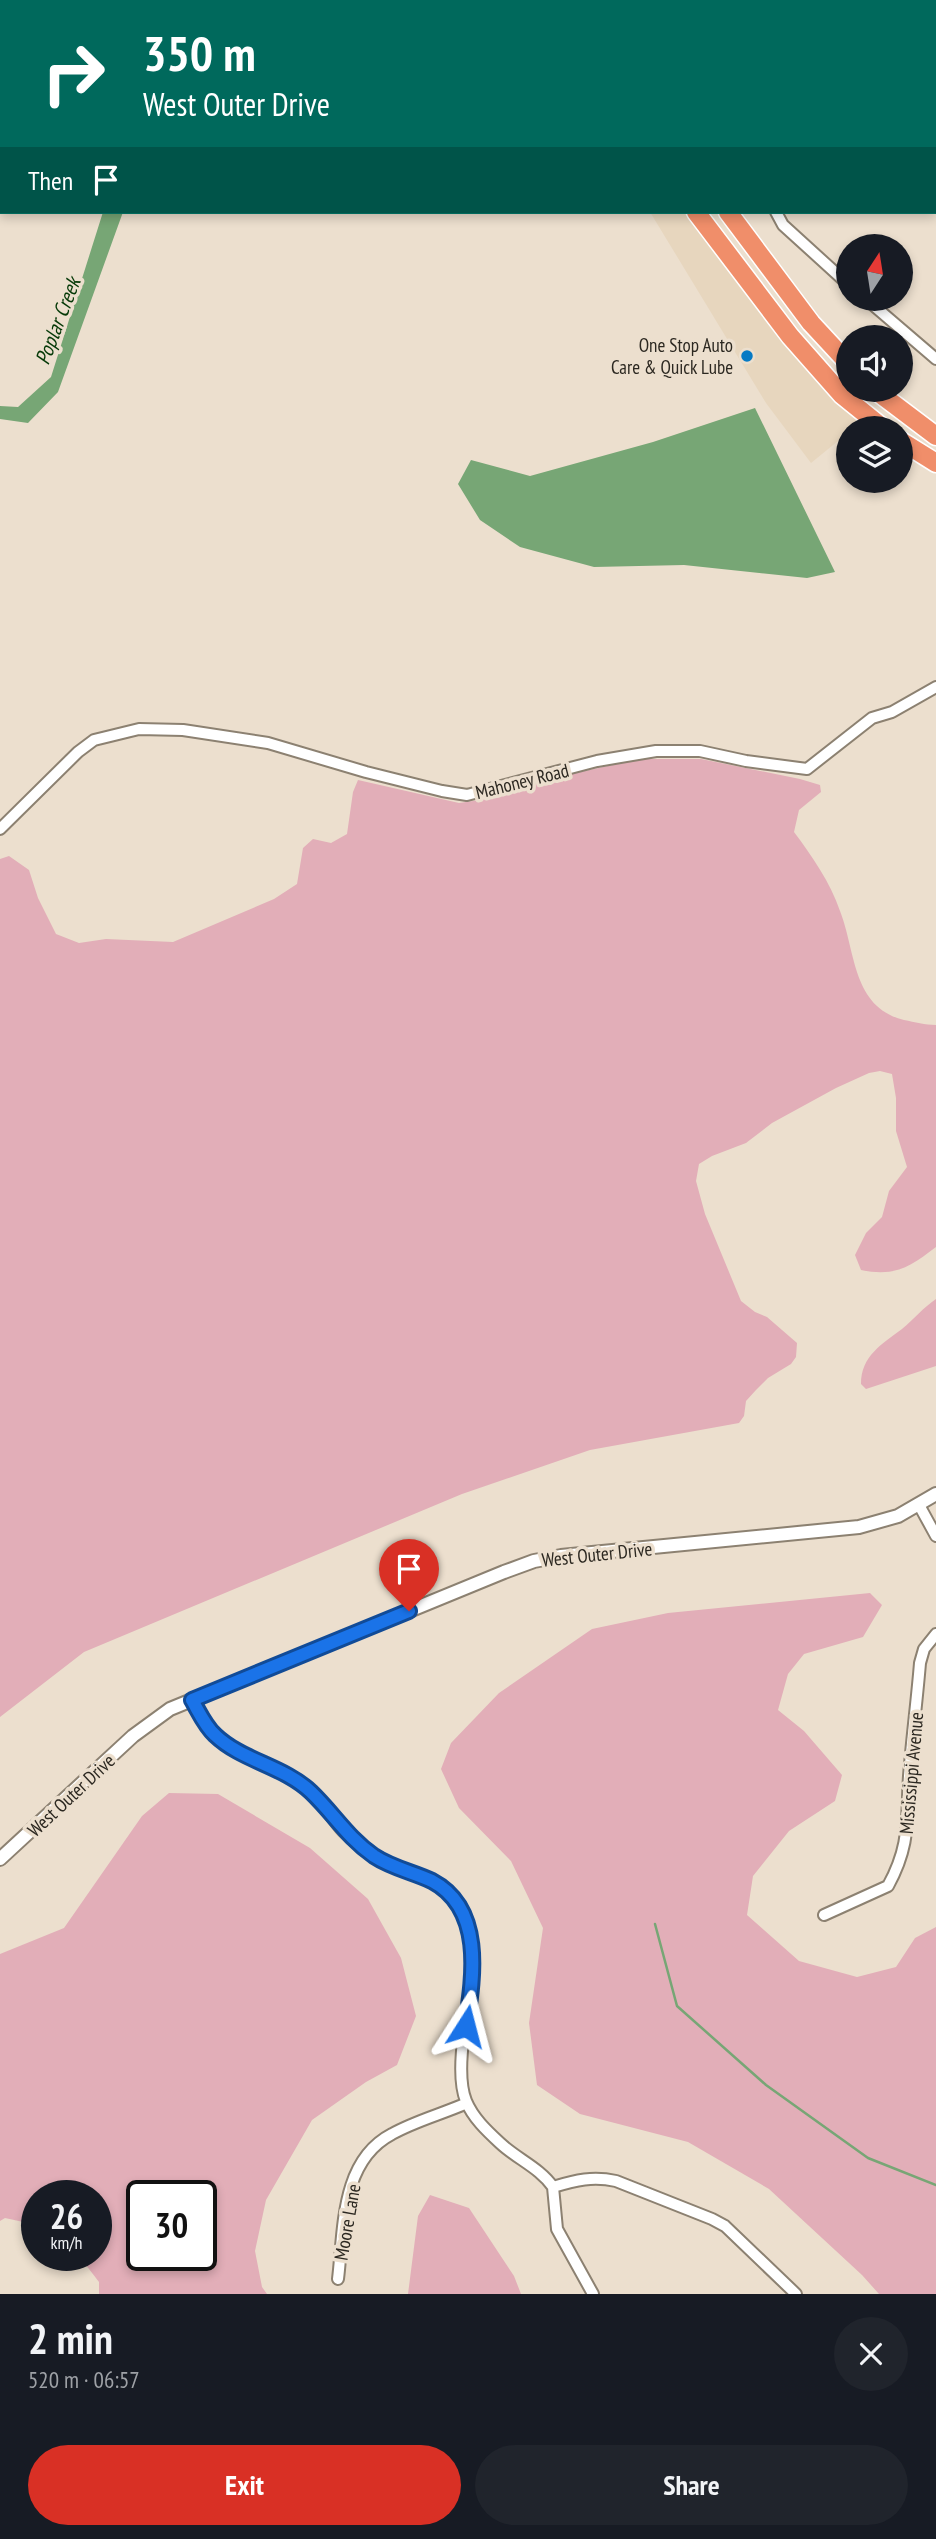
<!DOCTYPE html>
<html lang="en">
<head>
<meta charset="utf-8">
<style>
  :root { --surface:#171b24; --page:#20242c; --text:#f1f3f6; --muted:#9ea1a6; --accent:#d93025 }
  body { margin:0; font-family:"PT Sans Narrow",sans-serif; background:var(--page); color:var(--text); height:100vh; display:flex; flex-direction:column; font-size:26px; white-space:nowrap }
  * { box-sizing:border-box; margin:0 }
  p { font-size:23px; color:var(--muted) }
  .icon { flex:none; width:38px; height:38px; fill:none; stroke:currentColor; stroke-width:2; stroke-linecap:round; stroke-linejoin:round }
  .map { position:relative; height:2294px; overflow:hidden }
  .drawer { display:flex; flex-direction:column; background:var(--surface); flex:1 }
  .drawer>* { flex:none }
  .banner { position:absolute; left:0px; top:0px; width:936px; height:214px; box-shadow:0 4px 10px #0003; background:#00695c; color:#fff; overflow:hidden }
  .needle { width:46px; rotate:12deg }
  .controls { position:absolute; left:836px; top:234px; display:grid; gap:14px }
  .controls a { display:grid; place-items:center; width:77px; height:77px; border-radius:50%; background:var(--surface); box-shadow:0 4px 10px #0003; font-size:35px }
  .speed { position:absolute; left:21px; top:2180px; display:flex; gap:14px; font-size:35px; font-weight:700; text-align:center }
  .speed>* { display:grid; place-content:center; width:91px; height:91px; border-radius:50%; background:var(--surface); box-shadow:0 4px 10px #0003; line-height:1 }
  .speed small { font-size:18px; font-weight:400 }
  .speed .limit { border:4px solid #111; border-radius:10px; background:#fff; color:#111 }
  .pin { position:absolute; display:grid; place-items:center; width:60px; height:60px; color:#fff; margin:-72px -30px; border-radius:50% 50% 50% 0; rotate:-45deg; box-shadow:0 0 7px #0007 }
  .pin .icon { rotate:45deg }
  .me { position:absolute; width:77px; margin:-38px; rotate:9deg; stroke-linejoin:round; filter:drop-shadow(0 0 5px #0008) }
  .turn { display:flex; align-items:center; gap:24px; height:147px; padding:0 28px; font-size:32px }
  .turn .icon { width:91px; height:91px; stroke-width:2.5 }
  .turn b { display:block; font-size:49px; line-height:60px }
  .then { display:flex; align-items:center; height:66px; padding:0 28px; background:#0003; gap:14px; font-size:26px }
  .round { display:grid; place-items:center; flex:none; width:74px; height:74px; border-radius:37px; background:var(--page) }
  .head { display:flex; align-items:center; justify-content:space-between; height:119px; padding:0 28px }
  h1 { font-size:42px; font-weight:700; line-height:52px }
  .primary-button { display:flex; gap:14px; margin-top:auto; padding:14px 28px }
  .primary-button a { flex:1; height:80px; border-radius:42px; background:var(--accent); color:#fff; font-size:28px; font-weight:700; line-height:80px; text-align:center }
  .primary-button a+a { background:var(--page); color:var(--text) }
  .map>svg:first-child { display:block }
  .built { fill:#e7d6be }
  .green { fill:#e2aeb8; fill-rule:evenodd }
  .water { fill:#77a675 }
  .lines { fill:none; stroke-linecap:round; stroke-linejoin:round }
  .stream { stroke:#77a675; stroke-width:2.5 }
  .minor-casing { stroke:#8c8171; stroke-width:14 }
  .tertiary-casing { stroke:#8c8171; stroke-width:16 }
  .trunk-casing { stroke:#fff; stroke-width:21 }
  .minor { stroke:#fff; stroke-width:10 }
  .tertiary { stroke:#fff; stroke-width:12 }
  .trunk { stroke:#f08e6a; stroke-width:18 }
  .route-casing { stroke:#114b97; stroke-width:18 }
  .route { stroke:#1a73e8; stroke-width:12 }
  .poi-dot { fill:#067ac4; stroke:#ecdfce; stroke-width:2.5 }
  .labels { text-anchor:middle; stroke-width:7; stroke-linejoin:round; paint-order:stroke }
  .poi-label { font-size:19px; fill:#2c2821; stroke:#ecdfce; text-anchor:end }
  .street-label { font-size:19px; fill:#2c2821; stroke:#ecdfce }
  .water-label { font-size:21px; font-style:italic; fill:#053907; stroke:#ecdfce }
</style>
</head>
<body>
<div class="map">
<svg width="936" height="2294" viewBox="0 0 936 2294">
  <rect width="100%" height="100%" fill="#ecdfce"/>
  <path class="built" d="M650,212H684L803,365L861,422L849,429V432L811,463L766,403Z"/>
  <path class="green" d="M640,759H701L800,779L820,785L821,792L799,810L794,832C812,856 830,882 840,911C856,952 852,1007 904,1020C915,1022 925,1025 936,1025V1247C910,1267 895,1277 861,1270L855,1255L866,1233L882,1217L889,1191L907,1167L896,1131V1098L892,1074L880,1071L869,1073L836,1088L772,1123L746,1143L712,1156L699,1164L696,1181L705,1214L741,1301L755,1312L767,1317L797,1343L796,1357L791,1364L768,1378L756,1390L746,1401L744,1416L739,1423L590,1450L462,1494L84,1652L0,1717V859L9,856L29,870L38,898L56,934L79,943L106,939L173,942L274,899L297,884L303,848L313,839L331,843L347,834L353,792L358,780L459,803L487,799L557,777Z
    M936,1299V1366L866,1389L861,1384C861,1356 882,1344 902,1329C914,1319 924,1307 936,1299Z
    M870,1593L882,1605L863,1637L804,1654L788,1674L778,1710L804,1731L842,1775L835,1801L789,1831L753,1876L747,1915L799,1961L857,1977L896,1967L915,1938L936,1927V2294H879L862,2275L769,2189L688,2142L580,2114L537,2085L529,2023L543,1928L511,1861L459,1808L441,1769L451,1743L499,1693L592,1629L668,1613Z
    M169,1793L218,1794L310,1848L368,1899L401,1958L416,2016L397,2065L366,2082L312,2120L266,2200L255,2251L262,2287L267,2294H99V2282L79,2256H96V2196H37V2225L5,2218L0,2221V1954L64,1928L142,1816ZM201,2196V2256H142V2196Z
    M430,2195L469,2208L514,2276L521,2294H408L418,2216Z"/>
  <path class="water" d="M103,212H123L58,392L28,423L0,419V406L18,407L51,377Z
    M755,408L835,572L807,578L684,565L594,567L520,547L480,520L458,484L471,460L530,476L653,442Z"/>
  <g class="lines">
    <path class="stream" d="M655,1924L677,2006L766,2085L868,2158L936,2185"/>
    <g class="minor-casing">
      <path id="minor" d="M702,0L703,2
        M776,212L783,225L849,285
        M866,299L936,359
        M0,829L78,752L94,740L139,729L183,730L268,743L366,772L442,791L467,795L597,761L656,751H700L746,761L807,769L872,718L892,712L936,687
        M919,1505L936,1536
        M193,1700C199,1712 205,1726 216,1736C242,1760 281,1767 309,1790C322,1801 331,1818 343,1831C353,1841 365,1850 376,1858C392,1868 409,1871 426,1878C461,1893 473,1933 474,1968C470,2003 453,2069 466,2101C473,2118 487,2131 500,2143C517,2159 540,2168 553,2187C576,2180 593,2176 616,2181L712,2219L725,2226L796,2294
        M824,1915L888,1886C911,1844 906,1821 909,1776C912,1738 917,1700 920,1663L924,1649L936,1634
        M553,2187L557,2229L593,2294
        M338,2279C344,2230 340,2161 392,2134C415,2121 442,2114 467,2103"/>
    </g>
    <g class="tertiary-casing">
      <path id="tertiary" d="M0,1859L133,1736L170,1709L504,1572L534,1561L561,1556L859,1527L898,1516L936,1494"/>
    </g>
    <g class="trunk-casing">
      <path id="trunk" d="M541,0L542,2
        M572,0L573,2
        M696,212L790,336L842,395L884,429
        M728,212L811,323L849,364
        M875,390L936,436
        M901,441L936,463"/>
    </g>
    <use href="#minor" class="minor"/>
    <use href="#tertiary" class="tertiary"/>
    <use href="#trunk" class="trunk"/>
  </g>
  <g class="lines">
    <g class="route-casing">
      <path id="route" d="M409,1611L192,1700C199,1712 205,1726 215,1735C242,1761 284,1766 311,1792C334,1814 347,1837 374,1856C392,1868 413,1872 432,1881C485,1909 473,1979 466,2026"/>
    </g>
    <use href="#route" class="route"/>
  </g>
  <circle class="poi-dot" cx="747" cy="356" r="7"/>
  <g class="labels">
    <g class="poi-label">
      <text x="733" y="352">One Stop Auto<tspan x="733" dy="22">Care &amp; Quick Lube</tspan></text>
    </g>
    <g class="street-label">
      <text transform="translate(522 781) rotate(-14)" y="7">Mahoney Road</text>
      <text transform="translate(597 1554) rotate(-6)" y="7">West Outer Drive</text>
      <text transform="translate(911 1773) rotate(-85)" y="7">Mississippi Avenue</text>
      <text transform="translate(71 1795) rotate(-43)" y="7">West Outer Drive</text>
      <text transform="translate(347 2222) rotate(-80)" y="7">Moore Lane</text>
    </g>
    <g class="water-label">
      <text transform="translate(58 321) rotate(-69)" y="7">Poplar Creek</text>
    </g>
  </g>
</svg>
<div class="controls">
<a><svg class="needle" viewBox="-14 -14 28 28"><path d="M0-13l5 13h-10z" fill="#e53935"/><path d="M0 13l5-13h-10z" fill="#9ea1a6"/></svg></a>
<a><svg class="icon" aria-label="sound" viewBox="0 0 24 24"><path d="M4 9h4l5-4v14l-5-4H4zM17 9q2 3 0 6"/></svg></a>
<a><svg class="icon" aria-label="layers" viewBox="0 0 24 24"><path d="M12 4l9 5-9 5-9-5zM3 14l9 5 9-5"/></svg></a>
</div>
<div class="speed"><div>26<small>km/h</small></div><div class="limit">30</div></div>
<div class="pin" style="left:409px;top:1611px;background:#d93025"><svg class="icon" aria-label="arrive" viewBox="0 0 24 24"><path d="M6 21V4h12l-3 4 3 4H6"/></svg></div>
<svg class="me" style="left:466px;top:2026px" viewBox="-20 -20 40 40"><path d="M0-17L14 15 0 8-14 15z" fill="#1a73e8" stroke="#fff" stroke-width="4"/></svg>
<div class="banner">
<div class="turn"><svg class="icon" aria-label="right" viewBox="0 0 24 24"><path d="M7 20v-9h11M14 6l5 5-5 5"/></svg><div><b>350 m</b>West Outer Drive</div></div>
<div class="then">Then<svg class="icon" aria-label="arrive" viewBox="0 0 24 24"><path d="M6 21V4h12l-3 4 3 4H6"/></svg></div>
</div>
</div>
<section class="drawer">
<div class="head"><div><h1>2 min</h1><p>520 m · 06:57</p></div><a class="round"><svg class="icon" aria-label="close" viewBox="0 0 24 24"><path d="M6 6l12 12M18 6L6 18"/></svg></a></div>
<div class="primary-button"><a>Exit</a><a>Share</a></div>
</section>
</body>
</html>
